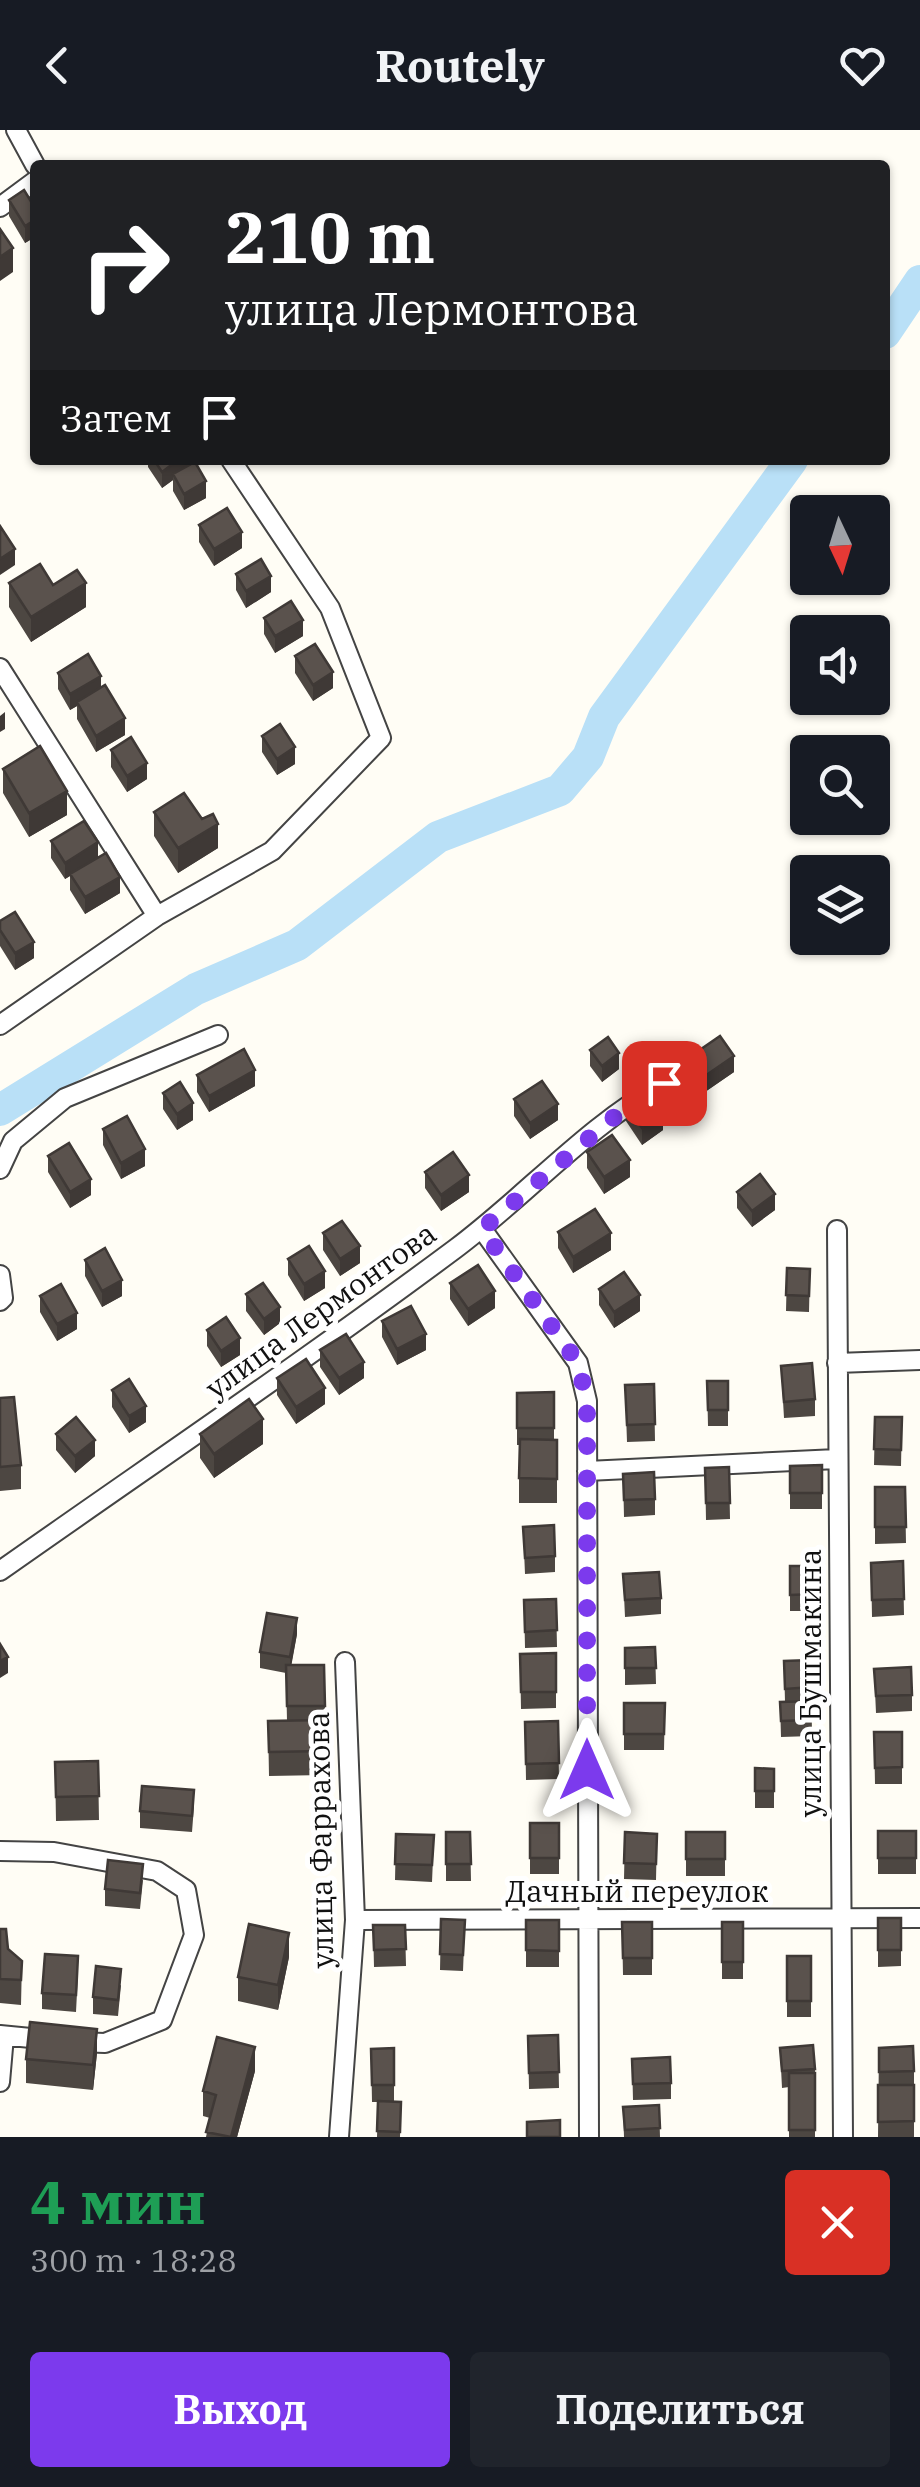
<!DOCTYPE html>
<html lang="ru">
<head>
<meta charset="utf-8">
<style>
  :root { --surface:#171b24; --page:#20242c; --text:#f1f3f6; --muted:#9ea1a6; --accent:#7c3aed }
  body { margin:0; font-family:"IBM Plex Serif",serif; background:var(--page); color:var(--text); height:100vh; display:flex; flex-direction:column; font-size:38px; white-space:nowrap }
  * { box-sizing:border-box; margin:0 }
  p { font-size:32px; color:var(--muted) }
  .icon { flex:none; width:55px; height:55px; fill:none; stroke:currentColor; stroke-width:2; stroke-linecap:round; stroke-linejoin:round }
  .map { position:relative; height:2007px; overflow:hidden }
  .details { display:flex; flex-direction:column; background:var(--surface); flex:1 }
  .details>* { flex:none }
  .banner { position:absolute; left:30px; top:30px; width:860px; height:305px; border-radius:10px; box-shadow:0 2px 8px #0004; background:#202124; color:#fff; overflow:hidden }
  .needle { width:65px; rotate:176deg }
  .buttons { position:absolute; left:790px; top:365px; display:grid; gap:20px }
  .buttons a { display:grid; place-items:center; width:100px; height:100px; border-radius:10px; background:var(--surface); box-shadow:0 2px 8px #0004; font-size:50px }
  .pin { position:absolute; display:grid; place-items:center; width:85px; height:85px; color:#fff; margin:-42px; border-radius:20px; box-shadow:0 5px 15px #0006 }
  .me { position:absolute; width:110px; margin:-55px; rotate:0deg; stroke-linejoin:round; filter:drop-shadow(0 0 8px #0008) }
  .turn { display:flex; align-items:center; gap:35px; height:210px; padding:0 30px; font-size:45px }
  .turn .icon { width:130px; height:130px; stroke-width:2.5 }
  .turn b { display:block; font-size:70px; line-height:85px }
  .then { display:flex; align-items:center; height:95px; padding:0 30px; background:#0003; gap:20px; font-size:38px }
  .round { display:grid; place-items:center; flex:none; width:105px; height:105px; border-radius:10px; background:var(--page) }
  .headline { display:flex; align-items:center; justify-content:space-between; height:170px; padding:0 30px }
  h1 { font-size:60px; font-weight:700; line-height:75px; color:#1e9e55 }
  .cta { display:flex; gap:20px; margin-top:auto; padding:20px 30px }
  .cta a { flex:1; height:115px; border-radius:10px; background:var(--accent); color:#fff; font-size:40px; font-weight:700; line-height:115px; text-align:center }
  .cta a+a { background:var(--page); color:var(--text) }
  header { display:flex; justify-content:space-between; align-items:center; height:130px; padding:0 30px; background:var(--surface); font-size:45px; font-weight:700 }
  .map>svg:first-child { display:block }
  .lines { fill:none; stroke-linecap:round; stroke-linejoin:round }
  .river { stroke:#b9e0f7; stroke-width:32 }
  .street-casing { stroke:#444; stroke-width:22 }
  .street { stroke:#fff; stroke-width:18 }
  .wall { fill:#4d4742 }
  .shaded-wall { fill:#3f3936 }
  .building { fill:#5a524d; stroke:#3f3936; stroke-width:2.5 }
  .route { stroke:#7c3aed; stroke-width:18; stroke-dasharray:0 32.4 }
  .labels { text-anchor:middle; stroke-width:10; stroke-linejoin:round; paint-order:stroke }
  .street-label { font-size:30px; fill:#111; stroke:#fff }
</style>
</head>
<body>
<header><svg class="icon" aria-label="back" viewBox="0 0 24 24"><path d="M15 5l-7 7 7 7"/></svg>Routely<svg class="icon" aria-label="heart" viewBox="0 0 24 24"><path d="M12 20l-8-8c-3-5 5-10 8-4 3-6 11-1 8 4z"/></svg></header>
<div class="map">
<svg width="920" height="2007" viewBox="0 0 920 2007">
  <rect width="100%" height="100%" fill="#fffdf5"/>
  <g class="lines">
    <path class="river" d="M885,203L920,151
      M0,980L196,859L297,815L438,707L560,660L588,627L604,587L792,330"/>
    <g class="street-casing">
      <path id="street" d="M16,0L35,35
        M0,77L35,51
        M0,538L157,786
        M0,895L157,786L272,721L381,608L330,478L231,330
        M0,1039L13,1011L65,968L218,905
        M482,1099L578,1233L587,1271L589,2007
        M837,1100L843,2007
        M0,1145L3,1168L0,1171
        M837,1233L920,1230
        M587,1341L837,1329
        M0,1441C152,1334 306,1230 455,1119C526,1066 587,996 664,953
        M0,1721L54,1722L157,1741L186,1760L194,1805L162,1890L105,1913L77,1912
        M355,1790L920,1788
        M0,1905L51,1910
        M0,1952L4,1906
        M339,2007L355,1790L345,1532"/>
    </g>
    <use href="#street" class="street"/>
  </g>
  <path class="wall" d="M9,70L35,78V107L25,113L9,86Z
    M148,330H189V335L206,368L184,380L173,361V350L162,358L148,337Z
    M199,395L242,418L214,436L199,412Z
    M236,444L271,462L246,478L236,460Z
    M9,453L53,455L86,477L31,512L9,477Z
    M264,488L303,506L275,523L264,504Z
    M295,526L333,558L313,571L295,543Z
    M58,543L101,557L125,605L96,622L77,589V576L70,580L58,559Z
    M262,606L295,634L277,645L262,622Z
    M111,620L147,649L127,662L111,637Z
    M3,639L67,685L29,707L3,663Z
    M154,682L218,718L178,743L154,706Z
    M51,711L98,728L120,763L85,784L70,760V746L65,749L51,728Z
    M0,791L34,828L15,840L0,816Z
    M590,920L619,939L602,952L590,936Z
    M688,928L734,942L702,964L688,944Z
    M197,945L255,956L209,982L197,962Z
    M163,963L193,990L177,1000L163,979Z
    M514,969L558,990L530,1009L514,986Z
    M626,975L663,1000L642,1015L626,991Z
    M103,999L145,1036L121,1049L103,1015Z
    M587,1022L630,1047L604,1064L587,1038Z
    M48,1026L91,1065L70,1078L48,1042Z
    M425,1042L469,1062L441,1081L425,1058Z
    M737,1062L775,1080L752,1097L737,1078Z
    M558,1102L611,1120L573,1143L558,1118Z
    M323,1103L360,1133L340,1146L323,1120Z
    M288,1129L325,1158L304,1171L288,1145Z
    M85,1130L122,1166L102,1177L85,1146Z
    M787,1138L810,1139L809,1182L786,1181Z
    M450,1153L495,1178L468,1196L450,1169Z
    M599,1159L640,1181L614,1198L599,1175Z
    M246,1164L280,1193L264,1205L246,1181Z
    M40,1166L77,1199L57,1211L40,1182Z
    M382,1191L426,1220L397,1235L382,1207Z
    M207,1200L240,1225L221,1237L207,1216Z
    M320,1220L364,1248L339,1265L320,1237Z
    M781,1236L815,1269V1286L784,1288Z
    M277,1248L325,1274L296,1294L277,1265Z
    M707,1251H728V1296H708Z
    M654,1254L655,1311L627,1312L625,1255Z
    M112,1260L146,1292L129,1303L112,1277Z
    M554,1262V1310H557V1373H519V1315H517V1263Z
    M0,1268L21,1335V1359L0,1361Z
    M875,1287H902L901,1336L874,1335Z
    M56,1304L95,1326L75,1343L56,1320Z
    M200,1304L263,1314L214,1348L200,1328Z
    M822,1335V1379H790V1336Z
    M729,1337L730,1389L706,1390L705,1338Z
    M623,1344L655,1369V1385L624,1387Z
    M875,1357H905L906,1413L875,1414Z
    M523,1397L555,1426V1442L525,1444Z
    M903,1431L904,1485L872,1487L871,1433Z
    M790,1436H814V1481H790Z
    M623,1444L661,1468V1484L625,1487Z
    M556,1469L557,1517L525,1518L524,1470Z
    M297,1504L291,1535L325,1576L324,1645L269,1646L268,1591H287L286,1543L260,1538V1522Z
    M655,1517L656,1554L625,1555V1518Z
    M556,1523V1578L521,1579L520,1524Z
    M811,1530L812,1606L781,1607L780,1572H785L784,1531Z
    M874,1539L912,1565V1581L876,1583Z
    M624,1573H665L664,1620H624Z
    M558,1591L559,1649L526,1650L525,1592Z
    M874,1602H902V1654H875Z
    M98,1631L99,1690L56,1691L55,1632Z
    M755,1638L774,1639V1678H755Z
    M194,1676L192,1702L140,1698V1681Z
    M530,1693H559V1744H530Z
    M878,1701H916V1744H878Z
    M446,1702H470L471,1751H446Z
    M625,1702L657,1704L656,1750L624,1749Z
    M686,1702H725V1746H686Z
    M396,1704L434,1705L432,1752L395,1750Z
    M143,1750L140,1779L105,1776V1759Z
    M878,1788H901V1836L878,1837Z
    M441,1789L465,1790L463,1841L440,1840Z
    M526,1790H559V1837H526Z
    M622,1792H652V1845H623Z
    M722,1792H743V1849H722Z
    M373,1795H405L406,1836L374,1837Z
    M0,1799L8,1819L22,1831L21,1875L0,1873Z
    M787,1826H811V1887H787Z
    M289,1827L278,1880L238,1871V1847Z
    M78,1843L76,1882L42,1879V1863Z
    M121,1855L118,1886L93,1884V1867Z
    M558,1905L559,1958L529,1959L528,1906Z
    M780,1918L815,1939V2007H789V1957L782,1958Z
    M879,1918L914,1941V2007H878Z
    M371,1919L394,1955V1971L401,1972L400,2007H377L378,1972H372Z
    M97,1923L93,1960L26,1953V1929Z
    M632,1929L671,1953V1969L633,1970Z
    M255,1941L237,2007H206L210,1988L203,1986V1961Z
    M659,1975L660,2007H624L623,1977Z"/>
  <path class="shaded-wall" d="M35,90V107L25,113V96Z
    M13,118V142L0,151V127Z
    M178,330H189V339L173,344V350L162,358V342Z
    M206,351V368L184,380V364Z
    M242,402V418L214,436V419Z
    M15,419V435L0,445V429Z
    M271,446V462L246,478V461Z
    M86,453V477L31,512V487Z
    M303,490V506L275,523V506Z
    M333,542V558L313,571V555Z
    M101,546V562L77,572V576L70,580V564Z
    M5,582V599L0,602V586Z
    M125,588V605L96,622V606Z
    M295,617V634L277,645V629Z
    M147,633V649L127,662V646Z
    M67,661V685L29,707V683Z
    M218,694V718L178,743V718Z
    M98,712V729L65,749V733Z
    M120,747V763L85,784V767Z
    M34,812V828L15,840V823Z
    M619,923V939L602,952V936Z
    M734,926V942L702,964V948Z
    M255,940V956L209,982V966Z
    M193,973V990L177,1000V984Z
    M558,974V990L530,1009V993Z
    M663,984V1000L642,1015V998Z
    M145,1019V1036L121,1049V1033Z
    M630,1030V1047L604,1064V1047Z
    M469,1045V1062L441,1081V1065Z
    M91,1049V1065L70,1078V1062Z
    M775,1064V1080L752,1097V1081Z
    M611,1103V1120L573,1143V1127Z
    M360,1116V1133L340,1146V1129Z
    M325,1141V1158L304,1171V1154Z
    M122,1150V1166L102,1177V1161Z
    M495,1161V1178L468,1196V1179Z
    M640,1165V1181L614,1198V1182Z
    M280,1177V1193L264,1205V1189Z
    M77,1183V1199L57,1211V1194Z
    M426,1204V1220L397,1235V1219Z
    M240,1208V1225L221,1237V1221Z
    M364,1232V1248L339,1265V1248Z
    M325,1258V1274L296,1294V1277Z
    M146,1276V1292L129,1303V1286Z
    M263,1289V1314L214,1348V1324Z
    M95,1310V1326L75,1343V1326Z
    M297,1488V1504L290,1543V1527Z
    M8,1527V1543L0,1548V1531Z
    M289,1803V1827L278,1880V1855Z
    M97,1899V1923L93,1960V1935Z
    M255,1917V1941L237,2007H231Z"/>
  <path class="building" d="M24,60L35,78V90L25,96L9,70Z
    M0,99L13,118L0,127Z
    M154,330H178L162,342Z
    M195,332L206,351L184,364L173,344Z
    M227,378L242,402L214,419L199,395Z
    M0,396L15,419L0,429Z
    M261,429L271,446L246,461L236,444Z
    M40,434L53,455L77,440L86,453L31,487L9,453Z
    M291,471L303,490L275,506L264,488Z
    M315,514L333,542L313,555L295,526Z
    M88,524L101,546L70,564L58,543Z
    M105,555L125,588L96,606L77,572Z
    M280,594L295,617L277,629L262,606Z
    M131,607L147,633L127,646L111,620Z
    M40,616L67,661L29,683L3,639Z
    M184,663L202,689L213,684L218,694L178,718L154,682Z
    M84,691L98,712L65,733L51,711Z
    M106,723L120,747L85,767L70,744Z
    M15,782L34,812L15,823L0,800V791Z
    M720,906L734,926L702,948L688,928Z
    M608,907L619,923L602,936L590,920Z
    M244,919L255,940L209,966L197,945Z
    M542,951L558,974L530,993L514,969Z
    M180,952L193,973L177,984L163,963Z
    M646,961L663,984L642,998L626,975Z
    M127,986L145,1019L121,1033L103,999Z
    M612,1005L630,1030L604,1047L587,1022Z
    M69,1013L91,1049L70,1062L48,1026Z
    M453,1022L469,1045L441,1065L425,1042Z
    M760,1044L775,1064L752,1081L737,1062Z
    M595,1079L611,1103L573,1127L558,1102Z
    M342,1091L360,1116L340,1129L323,1103Z
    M309,1116L325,1141L304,1154L288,1129Z
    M105,1118L122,1150L102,1161L85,1130Z
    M478,1135L495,1161L468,1179L450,1153Z
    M787,1138L810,1139L809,1166L786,1165Z
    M624,1142L640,1165L614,1182L599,1159Z
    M263,1153L280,1177L264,1189L246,1164Z
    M61,1154L77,1183L57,1194L40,1166Z
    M411,1176L426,1204L397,1219L382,1191Z
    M226,1187L240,1208L221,1221L207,1200Z
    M346,1204L364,1232L339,1248L320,1220Z
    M306,1229L325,1258L296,1277L277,1248Z
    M812,1233L815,1269L784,1272L781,1236Z
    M129,1249L146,1276L129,1286L112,1260Z
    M707,1251H728V1280H708Z
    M654,1254L655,1294L627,1295L625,1255Z
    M554,1262V1298H517V1263Z
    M14,1267L21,1335L0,1337V1268Z
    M249,1269L263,1289L214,1324L200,1304Z
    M76,1287L95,1310L75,1326L56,1304Z
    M875,1287H902L901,1320L874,1319Z
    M520,1309L557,1310V1349L519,1348Z
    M822,1335V1363H790V1336Z
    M729,1337L730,1373H706L705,1338Z
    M654,1342L655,1369L624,1370L623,1344Z
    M875,1357H905L906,1397H875Z
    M554,1395L555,1426L525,1428L523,1397Z
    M903,1431L904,1469L872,1470L871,1433Z
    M790,1436H814V1464L790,1465Z
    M659,1442L661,1468L625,1470L623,1444Z
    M556,1469L557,1500L525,1502L524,1470Z
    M267,1483L297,1488L290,1527L260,1522Z
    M0,1514L8,1527L0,1531Z
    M655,1517L656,1538H625V1518Z
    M556,1523V1562H521L520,1524Z
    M811,1530L812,1557L785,1559L784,1531Z
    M286,1535H324L325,1576H287Z
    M911,1537L912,1565L876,1566L874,1539Z
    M811,1571L812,1590L781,1591L780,1572Z
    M624,1573H665L664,1604H624Z
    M324,1590V1621L269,1622L268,1591Z
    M558,1591L559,1633L526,1634L525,1592Z
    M874,1602H902V1637L875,1638Z
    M98,1631L99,1666L56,1667L55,1632Z
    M755,1638L774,1639V1661H755Z
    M142,1656L194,1660L192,1686L140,1681Z
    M530,1693H559V1728H530Z
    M878,1701H916V1728H878Z
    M446,1702H470L471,1734H446Z
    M625,1702L657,1704L656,1734L624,1733Z
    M686,1702H725V1729H686Z
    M396,1704L434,1705L432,1735L395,1734Z
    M108,1730L143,1734L140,1763L105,1759Z
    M878,1788H901V1820H878Z
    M441,1789L465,1790L463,1825L440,1824Z
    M526,1790H559V1821L526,1820Z
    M622,1792H652V1828H623Z
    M722,1792H743V1832H722Z
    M249,1794L289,1803L278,1855L238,1847Z
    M373,1795H405L406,1819L374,1820Z
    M0,1799H6L8,1819L22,1831L21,1850L0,1849Z
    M45,1824L78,1826L76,1865L42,1863Z
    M787,1826H811V1871H787Z
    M96,1836L121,1839L118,1870L93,1867Z
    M30,1892L97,1899L93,1935L26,1929Z
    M558,1905L559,1942L529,1943L528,1906Z
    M217,1907L255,1917L231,2007L206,2002L216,1965L203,1961Z
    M813,1915L815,1939L782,1941L780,1918Z
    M913,1916L914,1941L879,1942V1918Z
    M394,1918V1955H372L371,1919Z
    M670,1927L671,1953L633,1954L632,1929Z
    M789,1943H815V2000H789Z
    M878,1955H914V1991L878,1992Z
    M378,1971L401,1972L400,2002L377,2001Z
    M659,1975L660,1998L625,2000L623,1977Z
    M560,1990V2007H527V1992Z"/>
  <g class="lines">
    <path class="route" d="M587,1640V1271L578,1233L482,1099L632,972L664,953"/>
  </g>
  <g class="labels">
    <g class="street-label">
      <text transform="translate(321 1181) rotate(-36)" y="10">улица Лермонтова</text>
      <text transform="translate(811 1553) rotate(-90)" y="10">улица Бушмакина</text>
      <text transform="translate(321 1710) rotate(-91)" y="10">улица Фаррахова</text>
      <text x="637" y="1772">Дачный переулок</text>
    </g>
  </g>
</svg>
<div class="buttons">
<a><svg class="needle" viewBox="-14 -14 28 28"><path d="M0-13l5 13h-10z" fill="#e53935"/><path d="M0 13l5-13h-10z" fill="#9ea1a6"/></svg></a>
<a><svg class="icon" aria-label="sound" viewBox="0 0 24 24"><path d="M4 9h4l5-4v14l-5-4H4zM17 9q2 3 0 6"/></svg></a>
<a><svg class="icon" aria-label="search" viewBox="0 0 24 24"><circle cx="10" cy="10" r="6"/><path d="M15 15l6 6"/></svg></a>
<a><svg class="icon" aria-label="layers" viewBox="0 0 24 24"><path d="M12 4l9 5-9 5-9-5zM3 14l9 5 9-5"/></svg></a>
</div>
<div class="pin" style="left:664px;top:953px;background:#d93025"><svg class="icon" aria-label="arrive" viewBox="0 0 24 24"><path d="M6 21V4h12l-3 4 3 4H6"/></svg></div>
<svg class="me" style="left:587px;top:1640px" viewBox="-20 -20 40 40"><path d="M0-17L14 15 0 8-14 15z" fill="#7c3aed" stroke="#fff" stroke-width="4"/></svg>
<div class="banner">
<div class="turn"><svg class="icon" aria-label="right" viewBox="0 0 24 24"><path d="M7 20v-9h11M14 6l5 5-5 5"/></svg><div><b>210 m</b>улица Лермонтова</div></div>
<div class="then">Затем<svg class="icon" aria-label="arrive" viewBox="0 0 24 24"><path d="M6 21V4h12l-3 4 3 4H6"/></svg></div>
</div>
</div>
<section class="details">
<div class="headline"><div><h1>4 мин</h1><p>300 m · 18:28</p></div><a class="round" style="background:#d93025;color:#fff"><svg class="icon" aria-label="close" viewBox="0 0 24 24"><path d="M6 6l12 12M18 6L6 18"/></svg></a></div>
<div class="cta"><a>Выход</a><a>Поделиться</a></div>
</section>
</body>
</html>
